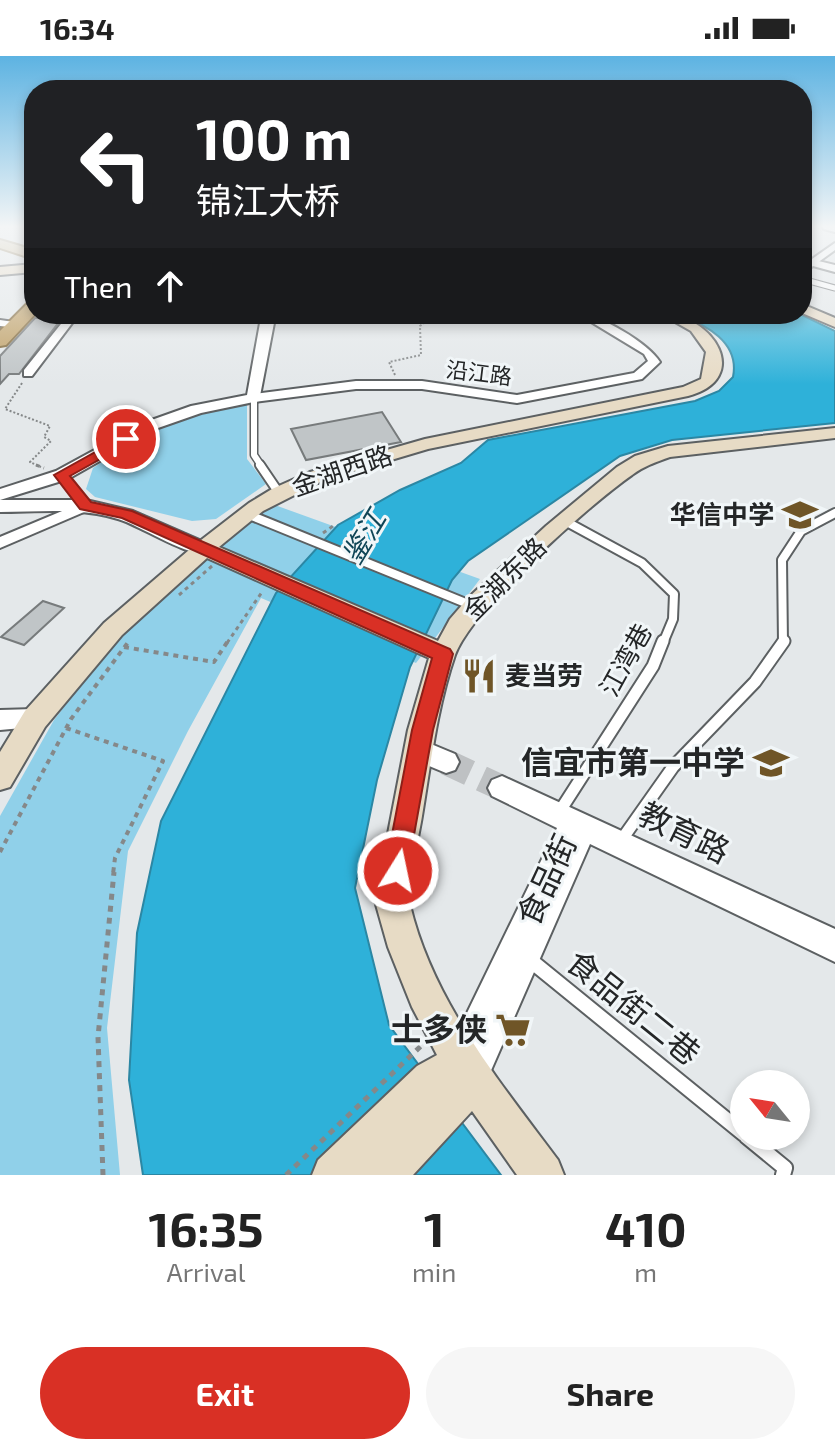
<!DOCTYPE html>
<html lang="en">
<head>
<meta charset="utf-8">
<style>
  :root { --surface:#fff; --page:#f6f6f6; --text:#222; --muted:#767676; --accent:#d93025 }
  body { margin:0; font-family:"Exo 2","Noto Sans SC",sans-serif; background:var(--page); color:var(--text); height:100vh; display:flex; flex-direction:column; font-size:30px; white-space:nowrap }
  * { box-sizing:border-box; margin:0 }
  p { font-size:26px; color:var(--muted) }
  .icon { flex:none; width:44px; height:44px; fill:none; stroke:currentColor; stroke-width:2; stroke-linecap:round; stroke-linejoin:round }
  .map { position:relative; height:1119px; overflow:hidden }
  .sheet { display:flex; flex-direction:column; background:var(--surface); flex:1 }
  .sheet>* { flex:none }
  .top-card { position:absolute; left:24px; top:24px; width:788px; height:244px; border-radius:32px; box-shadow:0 4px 12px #0003; background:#202124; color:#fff; overflow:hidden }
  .needle { width:52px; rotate:300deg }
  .controls { position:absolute; left:730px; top:1014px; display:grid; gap:16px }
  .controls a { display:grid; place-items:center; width:80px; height:80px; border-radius:50%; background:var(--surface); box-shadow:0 4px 12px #0003; font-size:40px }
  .pin { position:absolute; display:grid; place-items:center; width:68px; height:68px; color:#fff; margin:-34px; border:4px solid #fff; border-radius:50%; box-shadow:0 2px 8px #0007 }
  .me { position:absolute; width:88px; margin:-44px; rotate:10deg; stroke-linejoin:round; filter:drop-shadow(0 0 6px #0008) }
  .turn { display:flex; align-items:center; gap:28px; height:168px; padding:0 40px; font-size:36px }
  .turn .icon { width:104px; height:104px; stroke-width:2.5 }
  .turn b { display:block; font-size:56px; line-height:68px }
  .then { display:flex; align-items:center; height:76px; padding:0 40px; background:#0003; gap:16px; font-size:30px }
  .eta { display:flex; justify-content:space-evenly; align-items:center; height:136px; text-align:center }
  .eta b { font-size:48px; font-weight:700; line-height:56px }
  .button { display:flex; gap:16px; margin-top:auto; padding:16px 40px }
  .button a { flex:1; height:92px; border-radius:48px; background:var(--accent); color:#fff; font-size:32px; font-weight:700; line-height:92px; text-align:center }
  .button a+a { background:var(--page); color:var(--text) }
  .status { display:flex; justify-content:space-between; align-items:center; height:56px; padding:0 40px; background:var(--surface); direction:ltr }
  .status svg { height:22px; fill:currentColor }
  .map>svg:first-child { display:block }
  .green { fill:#90d0e9 }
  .water { fill:#2eb1d9; stroke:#2b87a4; stroke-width:2 }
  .building { fill:#c0c5c7; stroke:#777b7c; stroke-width:2 }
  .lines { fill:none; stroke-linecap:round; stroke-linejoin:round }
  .tertiary-tunnel { stroke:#bec1c3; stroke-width:26; stroke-dasharray:26 13; stroke-linecap:butt }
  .service-far4-casing { stroke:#5c6062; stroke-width:7 }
  .service-far3-casing { stroke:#5c6062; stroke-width:9 }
  .service-far2-casing { stroke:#5c6062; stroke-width:12 }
  .service-far1-casing { stroke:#5c6062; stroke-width:15 }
  .service-casing { stroke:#5c6062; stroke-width:18 }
  .minor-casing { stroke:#5c6062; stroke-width:4 }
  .tertiary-casing { stroke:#5c6062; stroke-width:4 }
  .secondary-casing { stroke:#5c6062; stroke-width:4 }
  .primary-casing { stroke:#7e6536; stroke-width:4 }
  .trunk-casing { stroke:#7e6536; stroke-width:4 }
  .path-far3 { stroke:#858889; stroke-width:2; stroke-dasharray:2 2; stroke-linecap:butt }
  .path-far2 { stroke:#858889; stroke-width:3; stroke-dasharray:4 4; stroke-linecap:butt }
  .path-far1 { stroke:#858889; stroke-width:4; stroke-dasharray:5 5; stroke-linecap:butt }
  .path { stroke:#858889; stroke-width:5; stroke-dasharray:6 6; stroke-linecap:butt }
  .service-far4 { stroke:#fff; stroke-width:5 }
  .service-far3 { stroke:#fff; stroke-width:6 }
  .service-far2 { stroke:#fff; stroke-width:8 }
  .service-far1 { stroke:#fff; stroke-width:11 }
  .service { stroke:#fff; stroke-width:14 }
  .minor { fill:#fff; fill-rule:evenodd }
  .tertiary { fill:#fff; fill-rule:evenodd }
  .secondary { fill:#e7dbc5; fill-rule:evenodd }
  .primary { fill:#cfb78b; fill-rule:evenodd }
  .trunk { fill:#bf9f64; fill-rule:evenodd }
  .route { fill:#d93025; stroke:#8d1f18; stroke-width:2 }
  .labels { text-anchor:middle; stroke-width:6; stroke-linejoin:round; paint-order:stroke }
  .far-street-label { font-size:22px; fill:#242627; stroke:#f1f6f8 }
  .street-label { font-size:26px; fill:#242627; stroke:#f1f6f8 }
  .poi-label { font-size:26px; font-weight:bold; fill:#242627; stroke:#f1f6f8; text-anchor:end }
  .water-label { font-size:28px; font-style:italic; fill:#104556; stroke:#f1f6f8 }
  .near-poi-label { font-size:32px; font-weight:bold; fill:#242627; stroke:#f1f6f8; text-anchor:end }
  .near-street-label { font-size:32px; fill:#242627; stroke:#f1f6f8 }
</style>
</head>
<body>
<div class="status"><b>16:34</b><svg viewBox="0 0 49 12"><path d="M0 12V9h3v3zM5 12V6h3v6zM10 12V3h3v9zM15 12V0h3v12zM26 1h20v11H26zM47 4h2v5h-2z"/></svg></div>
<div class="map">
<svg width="835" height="1119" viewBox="0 0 835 1119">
  <rect width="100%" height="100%" fill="#e4e8ea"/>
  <path class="green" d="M247,347V403L266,428L216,463L192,465L95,441L86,433L93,412L138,382L202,355Z
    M272,448L480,523L416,607L261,542L188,675L128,795L107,972L120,1119H0V760L54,664L122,574Z"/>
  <path class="water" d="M678,258H800L835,275V367L672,384L620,400L468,505L452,524L410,611L377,724L355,832L389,969L501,1119H143L129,1024L137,877L161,765L276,537L338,469L400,434L461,407L488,384L695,345L719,335L733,321C740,286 706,269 678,258Z"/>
  <path class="building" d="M35,262H62L19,318H9L0,328V300Z
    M382,356L401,386L306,404L291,373Z
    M43,545L64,552L24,589L1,581Z"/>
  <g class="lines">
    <path class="tertiary-tunnel" d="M446,706L502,732"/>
    <g class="service-far4-casing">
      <path id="service-far4" d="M802,223L835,232"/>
    </g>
    <g class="service-far3-casing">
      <path id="service-far3" d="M254,342V399L262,411"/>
    </g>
    <g class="service-far2-casing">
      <path id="service-far2" d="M260,409L279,437
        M247,458L473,550
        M565,465L642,507L674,538L673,563L663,587
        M783,587L782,504L801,475L835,457"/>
    </g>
    <g class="service-far1-casing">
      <path id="service-far1" d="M558,758L653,610L663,585
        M620,786L673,711L755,626L784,585"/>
    </g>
    <g class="service-casing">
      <path id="service" d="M530,904L744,1078
        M746,1080L785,1112L783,1119"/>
    </g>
    <g class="minor-casing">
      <path id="minor" d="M823,171H835V176L824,173Z
        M835,187V194L802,218V210Z
        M69,258H79L32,320H24V314Z
        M578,258C600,258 648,287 660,306L642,323L517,347L422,333H356L254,346L248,342L254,338L356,325H422L517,339L634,317L648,305L644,298Z
        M0,264L14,266L15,268L10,271L0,270Z
        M86,445L94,450L91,453L0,492V481Z"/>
    </g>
    <g class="tertiary-casing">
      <path id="tertiary" d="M802,201L835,209V216L802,207Z
        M258,258H270L274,267L259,345L201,357L158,372L68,423L0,444H86L133,455L211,489L214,493L211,497C189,503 142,470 118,463C80,451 39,456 0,456V433L56,415L146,366L191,350L247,339L260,267Z
        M35,653L44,656L48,663L44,670L0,674V654Z
        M419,683L455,698L459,706L455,714L446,717L410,702L406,694L410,686Z
        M502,720L835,873V906L590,788L489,1019L462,1025L449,1020L444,1007L449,994L557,772L492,740L488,732L492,724Z"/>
    </g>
    <g class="secondary-casing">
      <path id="secondary" d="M34,208V216L0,219V211Z
        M802,248L835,262V271L802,257Z
        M661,258C714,258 753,323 688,340L428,393L324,424L263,455L219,491L438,585L450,563L469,541L546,470L617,411L635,400L668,390L835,372V382L670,401C656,406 644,410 632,419C589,449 472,553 455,599C437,651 431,706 422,760C419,780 406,832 410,849C433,946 500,1026 558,1104L564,1119H517L472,1055L413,1119H312L318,1104L417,1010L437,999L412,951L388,891L375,845L408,674L429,602L207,502L122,579L45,671L10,731L0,734V696L25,655L104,567L196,488L249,447L272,433L310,416L425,383L683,331L701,323L706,296L691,275Z"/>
    </g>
    <g class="primary-casing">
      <path id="primary" d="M0,184L34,194V203L0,192Z"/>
    </g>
    <g class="trunk-casing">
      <path id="trunk" d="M34,245L35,258L6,289L0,290V275L28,247Z"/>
    </g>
    <path class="path-far3" d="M395,319L389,306L421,299L420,270L436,258
      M22,327L5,353L50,370L44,381L51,385L30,406L41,411"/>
    <path class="path-far2" d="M36,409L44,412
      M323,477L333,470
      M179,539L212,510
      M227,587L262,536"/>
    <path class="path-far1" d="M124,591L214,606L228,585
      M66,672L163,705L115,802L113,818
      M0,796L71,663L129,585"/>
    <path class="path" d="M103,1119L98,981L114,816
      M286,1119L422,989"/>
    <use href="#service-far4" class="service-far4"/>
    <use href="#service-far3" class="service-far3"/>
    <use href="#service-far2" class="service-far2"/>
    <use href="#service-far1" class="service-far1"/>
    <use href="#service" class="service"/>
    <use href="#minor" class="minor"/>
    <use href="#tertiary" class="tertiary"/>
    <use href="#secondary" class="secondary"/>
    <use href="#primary" class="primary"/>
    <use href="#trunk" class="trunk"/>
  </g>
  <linearGradient id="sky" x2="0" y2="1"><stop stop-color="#5db3e2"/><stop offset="0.52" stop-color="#f3f5f6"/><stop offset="1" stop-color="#f3f5f6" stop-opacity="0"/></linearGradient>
  <rect width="835" height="328" fill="url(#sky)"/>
  <path class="route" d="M126,379L133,383L131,386L70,420L91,446L132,455L450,593L453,598L433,674L406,823L398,826L389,823L385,815L412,674L432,602L122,462L80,453L54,419Z"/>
  <defs>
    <g id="school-bare" transform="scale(2.76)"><path d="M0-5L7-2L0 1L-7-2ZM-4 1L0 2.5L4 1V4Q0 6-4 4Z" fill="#6f5527" stroke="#f1f6f8" stroke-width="2.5" paint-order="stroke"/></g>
    <g id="restaurant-bare" transform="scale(2.76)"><path d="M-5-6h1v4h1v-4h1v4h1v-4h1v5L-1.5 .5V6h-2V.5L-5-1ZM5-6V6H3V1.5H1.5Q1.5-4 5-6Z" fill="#6f5527" stroke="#f1f6f8" stroke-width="2.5" paint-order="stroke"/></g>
    <g id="supermarket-bare" transform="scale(2.76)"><path d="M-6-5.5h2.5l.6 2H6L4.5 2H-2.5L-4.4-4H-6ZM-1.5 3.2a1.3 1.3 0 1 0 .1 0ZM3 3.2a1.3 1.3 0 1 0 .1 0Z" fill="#6f5527" stroke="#f1f6f8" stroke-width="2.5" paint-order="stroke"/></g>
  </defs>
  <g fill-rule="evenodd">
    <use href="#school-bare" x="800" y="459"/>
    <use href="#restaurant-bare" x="479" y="620"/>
    <use href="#school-bare" x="771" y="707"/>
    <use href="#supermarket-bare" x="513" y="974"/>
  </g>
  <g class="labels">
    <g class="far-street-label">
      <text transform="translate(479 317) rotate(7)" y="8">沿江路</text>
    </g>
    <g class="street-label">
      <text transform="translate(342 415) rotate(-19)" y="9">金湖西路</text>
      <text transform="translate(505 523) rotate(-45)" y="9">金湖东路</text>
      <text transform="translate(626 604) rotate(-61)" y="9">江湾巷</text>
    </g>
    <g class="poi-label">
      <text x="774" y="468">华信中学</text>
      <text x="505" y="629" text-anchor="start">麦当劳</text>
    </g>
    <g class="water-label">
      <text transform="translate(364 481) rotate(-59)" y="10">鉴江</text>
    </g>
    <g class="near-poi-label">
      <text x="745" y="718">信宜市第一中学</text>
      <text x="487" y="985">士多侠</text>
    </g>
    <g class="near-street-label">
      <text transform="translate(684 777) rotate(26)" y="11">教育路</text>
      <text transform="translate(547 824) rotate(-65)" y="11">食品街</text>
      <text transform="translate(633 952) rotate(39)" y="11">食品街二巷</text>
    </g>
  </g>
</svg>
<div class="controls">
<a><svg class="needle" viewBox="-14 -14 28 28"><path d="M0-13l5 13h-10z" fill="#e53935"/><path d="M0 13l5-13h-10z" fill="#767676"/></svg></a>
</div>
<div class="pin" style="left:126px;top:383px;background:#d93025"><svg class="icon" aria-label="arrive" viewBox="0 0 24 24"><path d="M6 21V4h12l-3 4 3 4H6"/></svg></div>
<svg class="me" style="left:398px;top:815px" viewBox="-20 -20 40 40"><circle r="17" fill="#d93025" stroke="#fff" stroke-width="3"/><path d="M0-11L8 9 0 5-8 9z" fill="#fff"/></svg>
<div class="top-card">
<div class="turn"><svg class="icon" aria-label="left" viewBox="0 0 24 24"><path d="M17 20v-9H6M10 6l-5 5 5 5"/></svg><div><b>100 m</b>锦江大桥</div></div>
<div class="then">Then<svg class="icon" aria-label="ahead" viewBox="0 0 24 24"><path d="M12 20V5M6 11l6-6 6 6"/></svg></div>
</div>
</div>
<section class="sheet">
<div class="eta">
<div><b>16:35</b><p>Arrival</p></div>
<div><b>1</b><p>min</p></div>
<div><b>410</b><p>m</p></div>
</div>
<div class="button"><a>Exit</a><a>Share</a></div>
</section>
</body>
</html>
